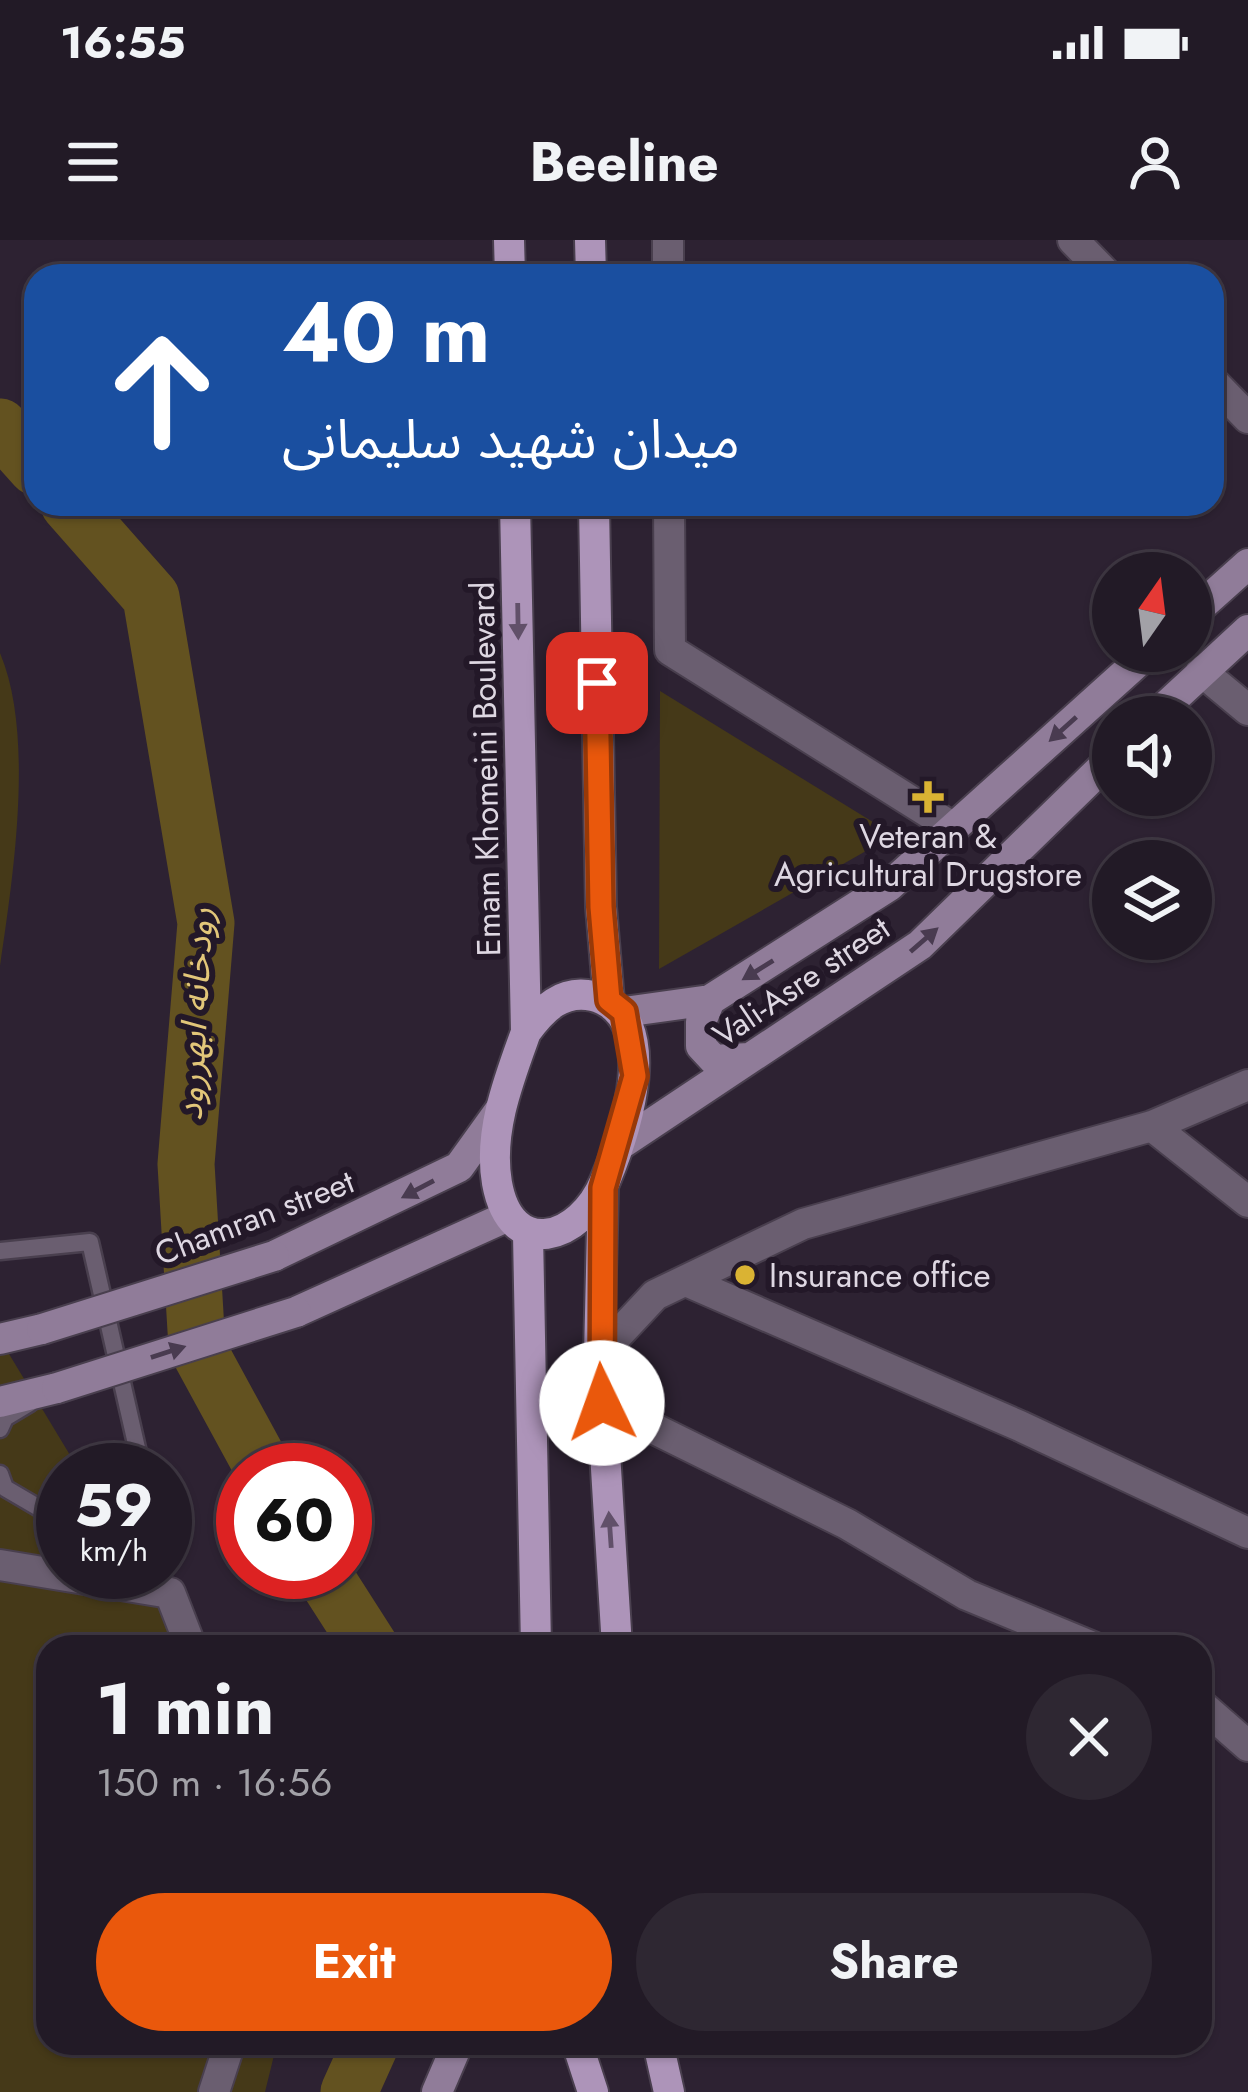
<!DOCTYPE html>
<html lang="en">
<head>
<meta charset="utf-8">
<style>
  :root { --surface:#221a26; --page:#2e2732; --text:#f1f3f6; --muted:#a2a1a7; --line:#3f3843; --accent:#ea580c }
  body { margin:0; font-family:Jost,"Noto Sans Arabic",sans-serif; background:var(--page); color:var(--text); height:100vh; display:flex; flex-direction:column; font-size:45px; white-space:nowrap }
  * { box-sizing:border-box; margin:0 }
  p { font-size:39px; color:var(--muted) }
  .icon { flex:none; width:66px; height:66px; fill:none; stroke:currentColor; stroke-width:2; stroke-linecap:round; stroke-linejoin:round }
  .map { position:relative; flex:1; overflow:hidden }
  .sheet { position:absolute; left:36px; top:1395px; width:1176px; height:420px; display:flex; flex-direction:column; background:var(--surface); border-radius:36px; box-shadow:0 3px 9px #0004,0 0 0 3px var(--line) }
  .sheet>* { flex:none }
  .hud { position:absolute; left:24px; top:24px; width:1200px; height:252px; border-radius:36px; box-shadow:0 3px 9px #0004,0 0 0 3px var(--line); background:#1a4fa0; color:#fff; overflow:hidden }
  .needle { width:78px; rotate:14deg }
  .fabs { position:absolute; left:1092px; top:312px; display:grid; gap:24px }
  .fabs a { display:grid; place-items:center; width:120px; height:120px; border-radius:50%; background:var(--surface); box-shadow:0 3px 9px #0004,0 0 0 3px var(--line); font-size:60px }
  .speed { position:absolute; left:36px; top:1203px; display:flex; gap:24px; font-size:60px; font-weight:700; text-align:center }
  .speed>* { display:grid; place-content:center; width:156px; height:156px; border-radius:50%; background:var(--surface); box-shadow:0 3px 9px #0004,0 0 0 3px var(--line); line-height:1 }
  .speed small { font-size:30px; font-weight:400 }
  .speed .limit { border:18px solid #d22; background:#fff; color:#111 }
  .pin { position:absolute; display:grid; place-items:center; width:102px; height:102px; color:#fff; margin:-51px; border-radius:24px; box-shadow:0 6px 18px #0006 }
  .me { position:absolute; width:132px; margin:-66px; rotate:357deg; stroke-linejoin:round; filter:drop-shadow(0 0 9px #0008) }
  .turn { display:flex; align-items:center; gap:42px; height:252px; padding:0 60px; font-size:54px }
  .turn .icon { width:156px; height:156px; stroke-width:2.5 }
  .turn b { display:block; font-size:84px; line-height:102px }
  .round { display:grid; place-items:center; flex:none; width:126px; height:126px; border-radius:63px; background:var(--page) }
  .headline { display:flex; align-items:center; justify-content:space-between; height:204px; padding:0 60px }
  h1 { font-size:72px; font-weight:700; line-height:90px }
  .action { display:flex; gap:24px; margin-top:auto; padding:24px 60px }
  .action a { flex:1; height:138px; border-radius:72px; background:var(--accent); color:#fff; font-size:48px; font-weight:700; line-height:138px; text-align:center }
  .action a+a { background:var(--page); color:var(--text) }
  .status { display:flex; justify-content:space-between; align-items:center; height:84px; padding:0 60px; background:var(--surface); direction:ltr }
  .status svg { height:33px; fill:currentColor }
  header { display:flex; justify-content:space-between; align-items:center; height:156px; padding:0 60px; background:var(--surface); font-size:54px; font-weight:700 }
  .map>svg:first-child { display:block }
  .green { fill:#453918 }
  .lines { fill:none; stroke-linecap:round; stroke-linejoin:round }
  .river { stroke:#635220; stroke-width:57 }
  .lane-casing { stroke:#493f4e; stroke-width:21 }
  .street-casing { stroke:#493f4e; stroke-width:34 }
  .secondary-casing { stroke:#493f4e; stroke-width:34 }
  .primary-casing { stroke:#493f4e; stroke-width:34 }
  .lane { stroke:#6a5e70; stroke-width:16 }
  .street { stroke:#6a5e70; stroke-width:30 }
  .secondary { stroke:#907c99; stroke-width:30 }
  .primary { stroke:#ad94b9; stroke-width:30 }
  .secondary-bridge-casing { stroke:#493f4e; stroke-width:34; stroke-linecap:butt }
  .secondary-bridge { stroke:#907c99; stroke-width:30 }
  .oneway { fill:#615069 }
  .oneway2 { fill:#493b50 }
  .route-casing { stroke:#983908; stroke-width:30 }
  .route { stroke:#ea580c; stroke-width:21 }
  .poi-dot { fill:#dab333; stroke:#231828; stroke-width:4.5 }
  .labels { text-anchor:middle; stroke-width:12; stroke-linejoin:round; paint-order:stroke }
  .street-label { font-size:33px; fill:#ded7e2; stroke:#231828 }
  .poi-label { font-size:33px; fill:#ded7e2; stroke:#231828 }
  .water-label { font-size:36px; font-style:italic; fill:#e2c679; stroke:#231828 }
</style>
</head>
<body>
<div class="status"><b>16:55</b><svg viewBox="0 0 49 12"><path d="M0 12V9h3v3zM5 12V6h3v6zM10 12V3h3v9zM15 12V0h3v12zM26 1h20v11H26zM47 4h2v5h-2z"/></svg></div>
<header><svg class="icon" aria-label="menu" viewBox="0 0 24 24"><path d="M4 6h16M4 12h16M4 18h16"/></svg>Beeline<svg class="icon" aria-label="person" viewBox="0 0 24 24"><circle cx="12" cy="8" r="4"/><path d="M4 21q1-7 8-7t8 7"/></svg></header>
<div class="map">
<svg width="1248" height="1852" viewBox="0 0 1248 1852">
  <rect width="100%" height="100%" fill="#2d2232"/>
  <path class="green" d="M0,413C35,496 13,637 0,726Z
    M660,451L894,595L659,729Z
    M0,1099L79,1230H63V1332H150L205,1407H48V1803H277L265,1852H0Z"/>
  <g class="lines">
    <path class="river" d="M0,187L36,227
      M69,264L151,357L206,683L186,924L197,1107L264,1230
      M322,1332L370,1407
      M349,1852L371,1803"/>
    <g class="lane-casing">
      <path id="lane" d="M0,1011L90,1002L142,1230
        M0,1189L5,1178L30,1163
        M0,1234L5,1248L63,1282"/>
    </g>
    <g class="street-casing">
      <path id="street" d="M668,0V36
        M1073,0L1108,36
        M1212,141L1248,178
        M669,264L670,410L952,587
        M1201,431L1248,470
        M1152,886L1248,962
        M686,1041L1020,1186L1248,1293
        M599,1115L655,1055L803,984L1152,886L1248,845
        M602,1163L847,1284L967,1355L1093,1407
        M0,1325L170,1353L191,1407
        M1200,1464L1248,1506
        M214,1852L230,1803"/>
    </g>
    <g class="secondary-casing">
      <path id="secondary" d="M1191,375L1248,324
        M1154,477L1248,390
        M710,760L701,782V806L714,820L749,818
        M624,772L710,760L889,646L1150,411
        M618,906L920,705L1113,517
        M274,1016L459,927L500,870
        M296,1072L506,977
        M0,1099L42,1089
        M0,1162L57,1148
        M437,1852L458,1803"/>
    </g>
    <g class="primary-casing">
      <path id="primary" d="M509,0L510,36
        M590,0L591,36
        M515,264L526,792C509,839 488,892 497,943C511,1021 580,1001 605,941C625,894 665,775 593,756C562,749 543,769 526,792
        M594,264L601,667L609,761
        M603,948L599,1115L617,1407
        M528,994L536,1407
        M577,1803L593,1852
        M658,1803L669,1852"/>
    </g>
    <use href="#lane" class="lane"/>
    <use href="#street" class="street"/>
    <use href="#secondary" class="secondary"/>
    <use href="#primary" class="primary"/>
    <g class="secondary-bridge-casing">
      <path id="secondary-bridge" d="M42,1089L274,1016
        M57,1148L296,1072"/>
    </g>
    <use href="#secondary-bridge" class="secondary-bridge"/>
  </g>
  <defs><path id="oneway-solid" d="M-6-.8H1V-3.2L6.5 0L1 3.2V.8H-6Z" transform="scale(3)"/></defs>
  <g class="oneway">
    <use href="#oneway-solid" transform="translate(518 381) rotate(89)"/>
    <use href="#oneway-solid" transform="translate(610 1290) rotate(-94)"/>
  </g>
  <g class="oneway2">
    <use href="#oneway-solid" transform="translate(1063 489) rotate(138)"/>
    <use href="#oneway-solid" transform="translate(924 700) rotate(-41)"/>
    <use href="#oneway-solid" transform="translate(758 730) rotate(148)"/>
    <use href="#oneway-solid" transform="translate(418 949) rotate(152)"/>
    <use href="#oneway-solid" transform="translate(168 1112) rotate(-18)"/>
  </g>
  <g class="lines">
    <g class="route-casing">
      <path id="route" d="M597,443L601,667L609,760L624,772L635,836L603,948L602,1163"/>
    </g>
    <use href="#route" class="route"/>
  </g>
  <g class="poi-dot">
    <path d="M922 539h12v12h12v12h-12v12h-12v-12h-12v-12h12z"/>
    <circle cx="745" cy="1035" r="12"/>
  </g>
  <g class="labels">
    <g class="street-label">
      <text transform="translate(485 529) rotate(-91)" y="12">Emam Khomeini Boulevard</text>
      <text transform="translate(801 741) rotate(-34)" y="12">Vali-Asre street</text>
      <text transform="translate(254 977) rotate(-21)" y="12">Chamran street</text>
    </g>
    <g class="poi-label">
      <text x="928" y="608">Veteran &amp;<tspan x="928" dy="38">Agricultural Drugstore</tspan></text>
      <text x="769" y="1047" text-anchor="start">Insurance office</text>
    </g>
    <g class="water-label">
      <text transform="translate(194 774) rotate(-87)" y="13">رودخانه ابهررود</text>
    </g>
  </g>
</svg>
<div class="fabs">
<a><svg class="needle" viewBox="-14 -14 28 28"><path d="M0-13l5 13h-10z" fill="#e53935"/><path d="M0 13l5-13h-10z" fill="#a2a1a7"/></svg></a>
<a><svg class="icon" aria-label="sound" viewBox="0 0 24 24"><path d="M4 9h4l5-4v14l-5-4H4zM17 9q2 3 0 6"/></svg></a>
<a><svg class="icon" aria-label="layers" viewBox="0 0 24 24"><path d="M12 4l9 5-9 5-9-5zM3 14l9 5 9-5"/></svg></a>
</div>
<div class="speed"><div>59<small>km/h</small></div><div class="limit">60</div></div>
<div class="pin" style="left:597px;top:443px;background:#d93025"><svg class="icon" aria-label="arrive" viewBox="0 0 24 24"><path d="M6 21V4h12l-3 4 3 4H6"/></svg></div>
<svg class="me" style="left:602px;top:1163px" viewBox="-20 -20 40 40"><circle r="19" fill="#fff"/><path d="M0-13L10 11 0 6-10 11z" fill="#ea580c"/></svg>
<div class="hud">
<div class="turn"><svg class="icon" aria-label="ahead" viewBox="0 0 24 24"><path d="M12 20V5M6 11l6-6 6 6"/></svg><div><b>40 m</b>میدان شهید سلیمانی</div></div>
</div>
<section class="sheet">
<div class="headline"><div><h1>1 min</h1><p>150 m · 16:56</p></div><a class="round"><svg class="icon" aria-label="close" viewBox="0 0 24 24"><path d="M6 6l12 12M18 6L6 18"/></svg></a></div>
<div class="action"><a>Exit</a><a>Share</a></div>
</section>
</div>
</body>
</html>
